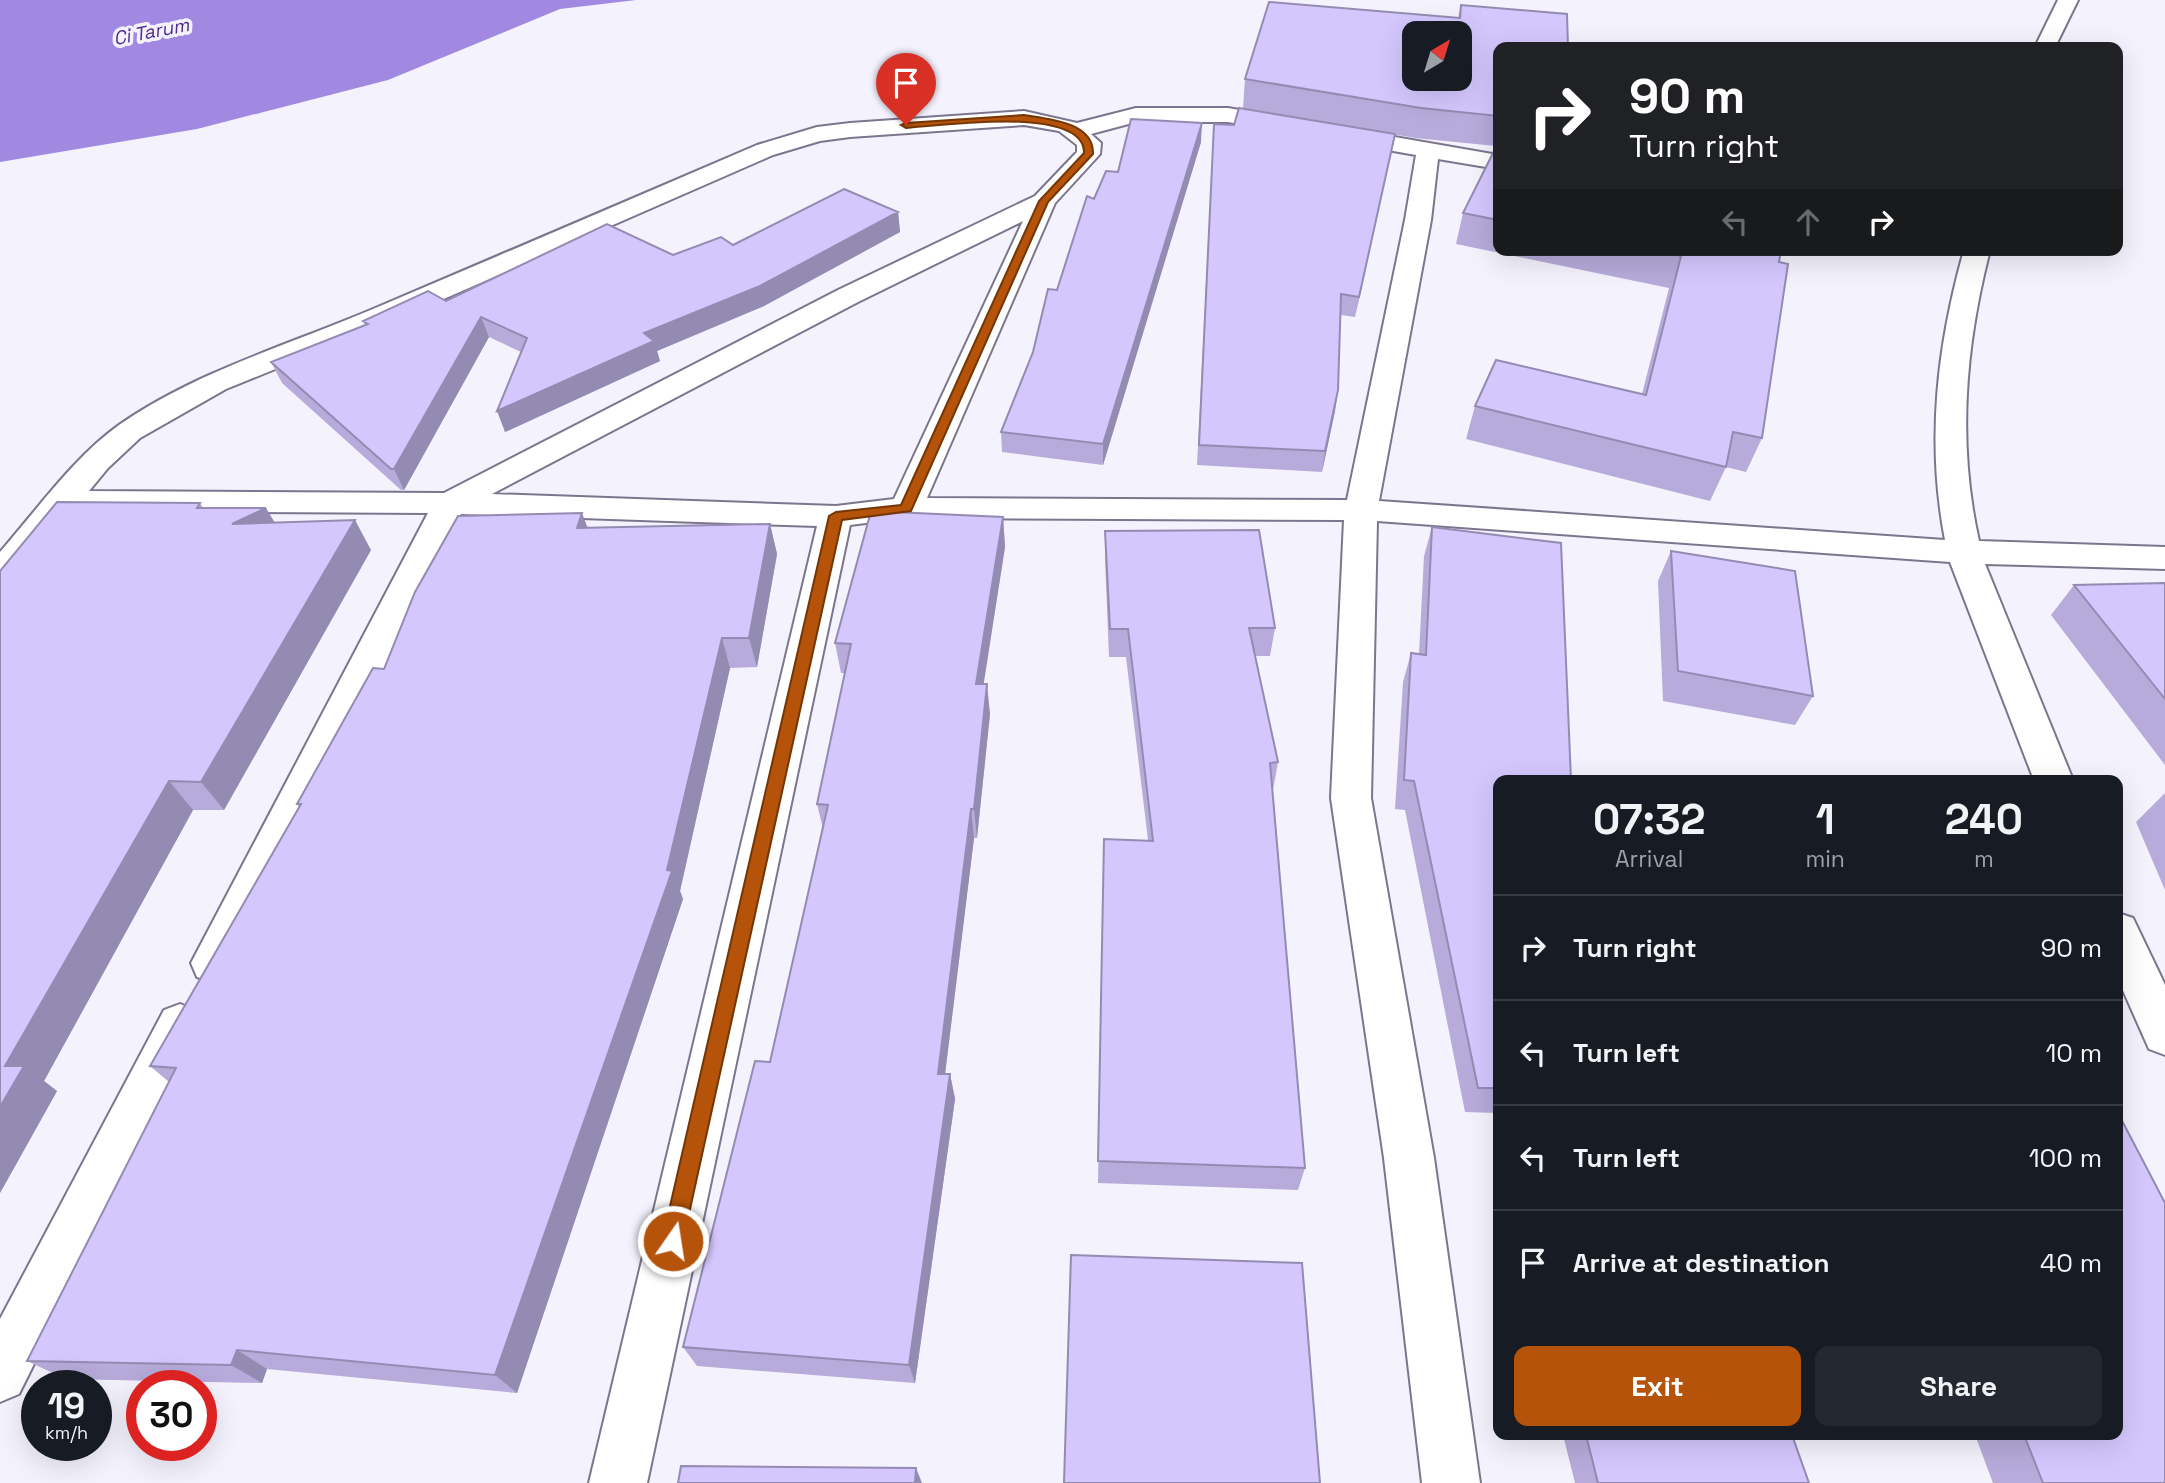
<!DOCTYPE html>
<html lang="en">
<head>
<meta charset="utf-8">
<style>
  :root { --surface:#171b24; --page:#242831; --text:#f1f3f6; --muted:#9ea1a6; --line:#363941; --accent:#b45309 }
  body { margin:0; font-family:"Space Grotesk",sans-serif; background:var(--page); color:var(--text); height:100vh; display:flex; flex-direction:column; font-size:26px; white-space:nowrap }
  * { box-sizing:border-box; margin:0 }
  p { font-size:23px; color:var(--muted) }
  .icon { flex:none; width:38px; height:38px; fill:none; stroke:currentColor; stroke-width:2; stroke-linecap:round; stroke-linejoin:round }
  .map { position:relative; flex:1; overflow:hidden }
  .side { position:absolute; left:1493px; top:775px; width:630px; height:665px; display:flex; flex-direction:column; background:var(--surface); border-radius:14px; box-shadow:0 7px 28px #0002 }
  .side>* { flex:none }
  .top-card { position:absolute; left:1493px; top:42px; width:630px; height:214px; border-radius:14px; box-shadow:0 7px 28px #0002; background:#202124; color:#fff; overflow:hidden }
  .needle { width:46px; rotate:38deg }
  .controls { position:absolute; left:1402px; top:21px; display:grid; gap:14px }
  .controls a { display:grid; place-items:center; width:70px; height:70px; border-radius:14px; background:var(--surface); box-shadow:0 7px 28px #0002; font-size:35px }
  .speed { position:absolute; left:21px; top:1370px; display:flex; gap:14px; font-size:35px; font-weight:700; text-align:center }
  .speed>* { display:grid; place-content:center; width:91px; height:91px; border-radius:50%; background:var(--surface); box-shadow:0 7px 28px #0002; line-height:1 }
  .speed small { font-size:18px; font-weight:400 }
  .speed .limit { border:10px solid #d22; background:#fff; color:#111 }
  .pin { position:absolute; display:grid; place-items:center; width:60px; height:60px; color:#fff; margin:-72px -30px; border-radius:50% 50% 50% 0; rotate:-45deg; box-shadow:0 0 7px #0007 }
  .pin .icon { rotate:45deg }
  .me { position:absolute; width:77px; margin:-38px; rotate:13deg; stroke-linejoin:round; filter:drop-shadow(0 0 5px #0008) }
  .turn { display:flex; align-items:center; gap:24px; height:147px; padding:0 21px; font-size:32px }
  .turn .icon { width:91px; height:91px; stroke-width:2.5 }
  .turn b { display:block; font-size:49px; line-height:60px }
  .lanes { display:flex; align-items:center; height:66px; padding:0 21px; background:#0003; justify-content:center; gap:35px; direction:ltr }
  .lanes .off { opacity:.35 }
  .eta { display:flex; justify-content:space-evenly; align-items:center; height:119px; text-align:center }
  .eta b { font-size:42px; font-weight:800; line-height:49px }
  .action { display:flex; gap:14px; margin-top:auto; padding:14px 21px }
  .action a { flex:1; height:80px; border-radius:14px; background:var(--accent); color:#fff; font-size:28px; font-weight:800; line-height:80px; text-align:center }
  .action a+a { background:var(--page); color:var(--text) }
  ul { padding:0; list-style:none }
  li { display:flex; align-items:center; gap:21px; height:105px; padding:0 21px; border-top:2px solid var(--line) }
  li div { flex:1 }
  li b { display:block; font-size:26px }
  li em { font-style:normal }
  .map>svg:first-child { display:block }
  .water { fill:#a189e1 }
  .lines { fill:none; stroke-linecap:round; stroke-linejoin:round }
  .minor-casing { stroke:#7b768e; stroke-width:4 }
  .minor { fill:#fff; fill-rule:evenodd }
  .wall { fill:#b6abda }
  .shaded-wall { fill:#948bb2 }
  .building { fill:#d4c7fe; stroke:#948bb2; stroke-width:2; fill-rule:evenodd }
  .route { fill:#b45309; stroke:#753606; stroke-width:2 }
  .labels { text-anchor:middle; stroke-width:7; stroke-linejoin:round; paint-order:stroke }
  .far-water-label { font-size:19px; font-style:italic; fill:#512a90; stroke:#f4f2fd }
</style>
</head>
<body>
<div class="map">
<svg width="2165" height="1483" viewBox="0 0 2165 1483">
  <rect width="100%" height="100%" fill="#f4f2fd"/>
  <path class="water" d="M0,0H636L560,9L388,80L197,129L0,162Z"/>
  <g class="lines">
    <g class="minor-casing">
      <path id="minor" d="M2058,0H2078L2055,47H2035Z
        M1136,108H1228L1498,155V169L1438,159L1431,220L1379,501L1945,540C1926,441 1937,346 1964,250H1990C1965,347 1957,443 1979,541L2165,547V569L1985,564L2073,780H2034L1950,562L1377,521L1371,798L1434,1158L1480,1483H1422L1384,1158L1331,798L1344,520L906,518L850,525L647,1483H589L817,526L461,514L229,977L213,982L197,977L191,963L428,513L72,511L12,582L0,585V552C36,511 74,457 119,425C195,372 288,345 373,309C501,255 629,200 757,145L817,127L850,123L1024,111L1077,123ZM1136,122H1228L1416,155L1405,220L1347,500L927,498L1055,203L1100,154L1101,143L1091,134ZM1024,125L1059,131L1077,145V152L1035,196L838,290L444,493L89,491L108,468L140,438L226,389L391,322L773,155L820,141L850,137ZM1023,221L894,499L836,506L492,494L858,302Z
        M2118,913L2133,918L2165,985V1055L2149,1049L2118,979Z
        M180,1004L196,1010L203,1025L19,1394L0,1402V1319L164,1010Z"/>
    </g>
    <use href="#minor" class="minor"/>
  </g>
  <path class="wall" d="M1461,5L1498,47V250H1781L1762,438L1746,472L1726,467L1710,501L1466,439L1475,406L1642,394L1669,288L1456,244L1463,213L1496,146L1415,138L1243,108L1245,79L1458,18Z
    M1214,124L1395,134L1355,317L1341,315L1335,411L1322,472L1197,465Z
    M1201,142L1103,465L1002,452L1001,432L1033,352L1057,290L1094,199L1118,172Z
    M898,212L900,232L764,306L657,351L660,361L505,432L521,352L489,337L404,490H401L282,383L271,362L365,325L363,321L446,301L673,255L733,245Z
    M200,503L203,508L275,522L371,550L224,810H193L44,1081L57,1091L0,1193Z
    M1003,517L1005,547L983,684L990,714L977,838H974L945,1074H950L955,1099L915,1383L697,1366L683,1347L770,1062L823,829L817,804L845,673H841L835,643Z
    M770,524L777,554L757,667L730,668L680,891L683,899L517,1393L267,1369L262,1383L66,1379L27,1361L169,1082L150,1066L299,807L297,804L384,669L587,528Z
    M1432,527L1498,780V1113L1465,1112L1405,810L1395,809L1403,682L1411,653L1419,654L1424,556Z
    M1105,531L1275,628L1270,656H1255L1278,762L1273,790L1305,1168L1298,1190L1098,1183L1104,839L1148,840L1126,657H1109L1105,559Z
    M1671,551L1813,696L1795,725L1663,701L1658,581Z
    M2165,583V765L2051,615L2074,585Z
    M2165,793V890L2136,822Z
    M1563,1435H1792L1809,1483H1575Z
    M1975,1435H2118L2165,1483H1993Z"/>
  <path class="shaded-wall" d="M1202,123L1201,142L1103,465V444Z
    M1395,134L1391,153L1355,317L1359,297Z
    M898,212L900,232L764,306L657,351L660,361L505,432L497,411L644,333Z
    M481,317L489,337L404,490L394,469Z
    M1338,390L1335,411L1322,472L1325,451Z
    M266,508L284,538L232,524Z
    M582,513L593,542L577,528Z
    M1003,517L1005,547L979,714L976,684Z
    M355,520L371,550L224,810L201,782Z
    M770,524L777,554L757,667L749,638Z
    M722,638L730,668L680,891L683,899L517,1393L495,1375L667,870Z
    M987,684L990,714L977,838L974,809Z
    M169,781L193,810L44,1081L57,1091L0,1193V1107L5,1066Z
    M971,809L974,838L942,1099L938,1074Z
    M950,1074L955,1099L915,1383L909,1365Z
    M237,1350L267,1369L262,1383L231,1365Z
    M916,1468L922,1483H915Z"/>
  <path class="building" d="M1269,2L1460,18L1461,5L1567,14L1568,47H1498V116L1421,108L1245,79ZM1414,33H1460V79H1414Z
    M1239,108L1395,134L1359,297L1341,294L1338,390L1325,451L1199,445L1214,124L1234,125Z
    M1131,119L1202,123L1103,444L1001,432L1033,352L1048,289L1057,290L1087,196L1094,199L1106,171L1118,172Z
    M1498,143V220L1463,213Z
    M844,189L898,212L760,286L644,333L654,341L497,411L527,338L481,317L394,469H391L271,362L368,324L363,321L428,291L446,301L607,224L673,255L721,237L733,245Z
    M1653,250H1781L1779,262L1788,264L1762,438L1733,432L1726,467L1475,406L1496,360L1646,395L1681,256Z
    M57,502L200,503L197,508H266L232,524L355,520L201,782L169,781L5,1066H24L0,1107V571Z
    M871,511L1003,517L976,684H987L974,809H971L938,1074H950L909,1365L683,1347L755,1061L770,1062L828,805L817,804L851,644L835,643Z
    M582,513L577,528L770,524L749,638H722L667,870L672,871L495,1375L237,1350L231,1365L27,1361L176,1068L150,1066L301,804H297L373,668L384,669L415,592L458,516Z
    M1432,527L1561,543L1571,780H1498V1088H1478L1414,781L1404,780L1411,653L1426,655Z
    M1259,530L1275,628H1249L1278,762L1270,763L1305,1168L1098,1161L1104,839L1153,841L1128,629H1110L1105,531Z
    M1671,551L1795,571L1813,696L1678,671Z
    M2165,583V699L2074,585Z
    M2118,1113L2165,1203V1483H2043L2024,1435H2118Z
    M1071,1255L1302,1263L1320,1483H1064Z
    M1586,1435H1792L1809,1483H1598Z
    M681,1466L916,1468L915,1483H678Z"/>
  <path class="route" d="M1024,115C1049,119 1094,122 1093,154L1048,202L911,511L842,520L683,1241L680,1249L673,1252L665,1249L662,1241L829,516L836,512L901,505L1039,201L1084,153C1085,104 938,126 906,128L901,125L906,123Z"/>
  <g class="labels">
    <g class="far-water-label">
      <text transform="translate(151 31) rotate(-11)" y="7">Ci Tarum</text>
    </g>
  </g>
</svg>
<div class="controls">
<a><svg class="needle" viewBox="-14 -14 28 28"><path d="M0-13l5 13h-10z" fill="#e53935"/><path d="M0 13l5-13h-10z" fill="#9ea1a6"/></svg></a>
</div>
<div class="speed"><div>19<small>km/h</small></div><div class="limit">30</div></div>
<div class="pin" style="left:906px;top:125px;background:#d93025"><svg class="icon" aria-label="arrive" viewBox="0 0 24 24"><path d="M6 21V4h12l-3 4 3 4H6"/></svg></div>
<svg class="me" style="left:673px;top:1241px" viewBox="-20 -20 40 40"><circle r="17" fill="#b45309" stroke="#fff" stroke-width="3"/><path d="M0-11L8 9 0 5-8 9z" fill="#fff"/></svg>
<div class="top-card">
<div class="turn"><svg class="icon" aria-label="right" viewBox="0 0 24 24"><path d="M7 20v-9h11M14 6l5 5-5 5"/></svg><div><b>90 m</b>Turn right</div></div>
<div class="lanes"><svg class="icon off" aria-label="left" viewBox="0 0 24 24"><path d="M17 20v-9H6M10 6l-5 5 5 5"/></svg><svg class="icon off" aria-label="ahead" viewBox="0 0 24 24"><path d="M12 20V5M6 11l6-6 6 6"/></svg><svg class="icon" aria-label="right" viewBox="0 0 24 24"><path d="M7 20v-9h11M14 6l5 5-5 5"/></svg></div>
</div>
<section class="side">
<div class="eta">
<div><b>07:32</b><p>Arrival</p></div>
<div><b>1</b><p>min</p></div>
<div><b>240</b><p>m</p></div>
</div>
<ul>
<li><svg class="icon" aria-label="right" viewBox="0 0 24 24"><path d="M7 20v-9h11M14 6l5 5-5 5"/></svg><div><b>Turn right</b></div><em>90 m</em></li>
<li><svg class="icon" aria-label="left" viewBox="0 0 24 24"><path d="M17 20v-9H6M10 6l-5 5 5 5"/></svg><div><b>Turn left</b></div><em>10 m</em></li>
<li><svg class="icon" aria-label="left" viewBox="0 0 24 24"><path d="M17 20v-9H6M10 6l-5 5 5 5"/></svg><div><b>Turn left</b></div><em>100 m</em></li>
<li><svg class="icon" aria-label="arrive" viewBox="0 0 24 24"><path d="M6 21V4h12l-3 4 3 4H6"/></svg><div><b>Arrive at destination</b></div><em>40 m</em></li>
</ul>
<div class="action"><a>Exit</a><a>Share</a></div>
</section>
</div>
</body>
</html>
